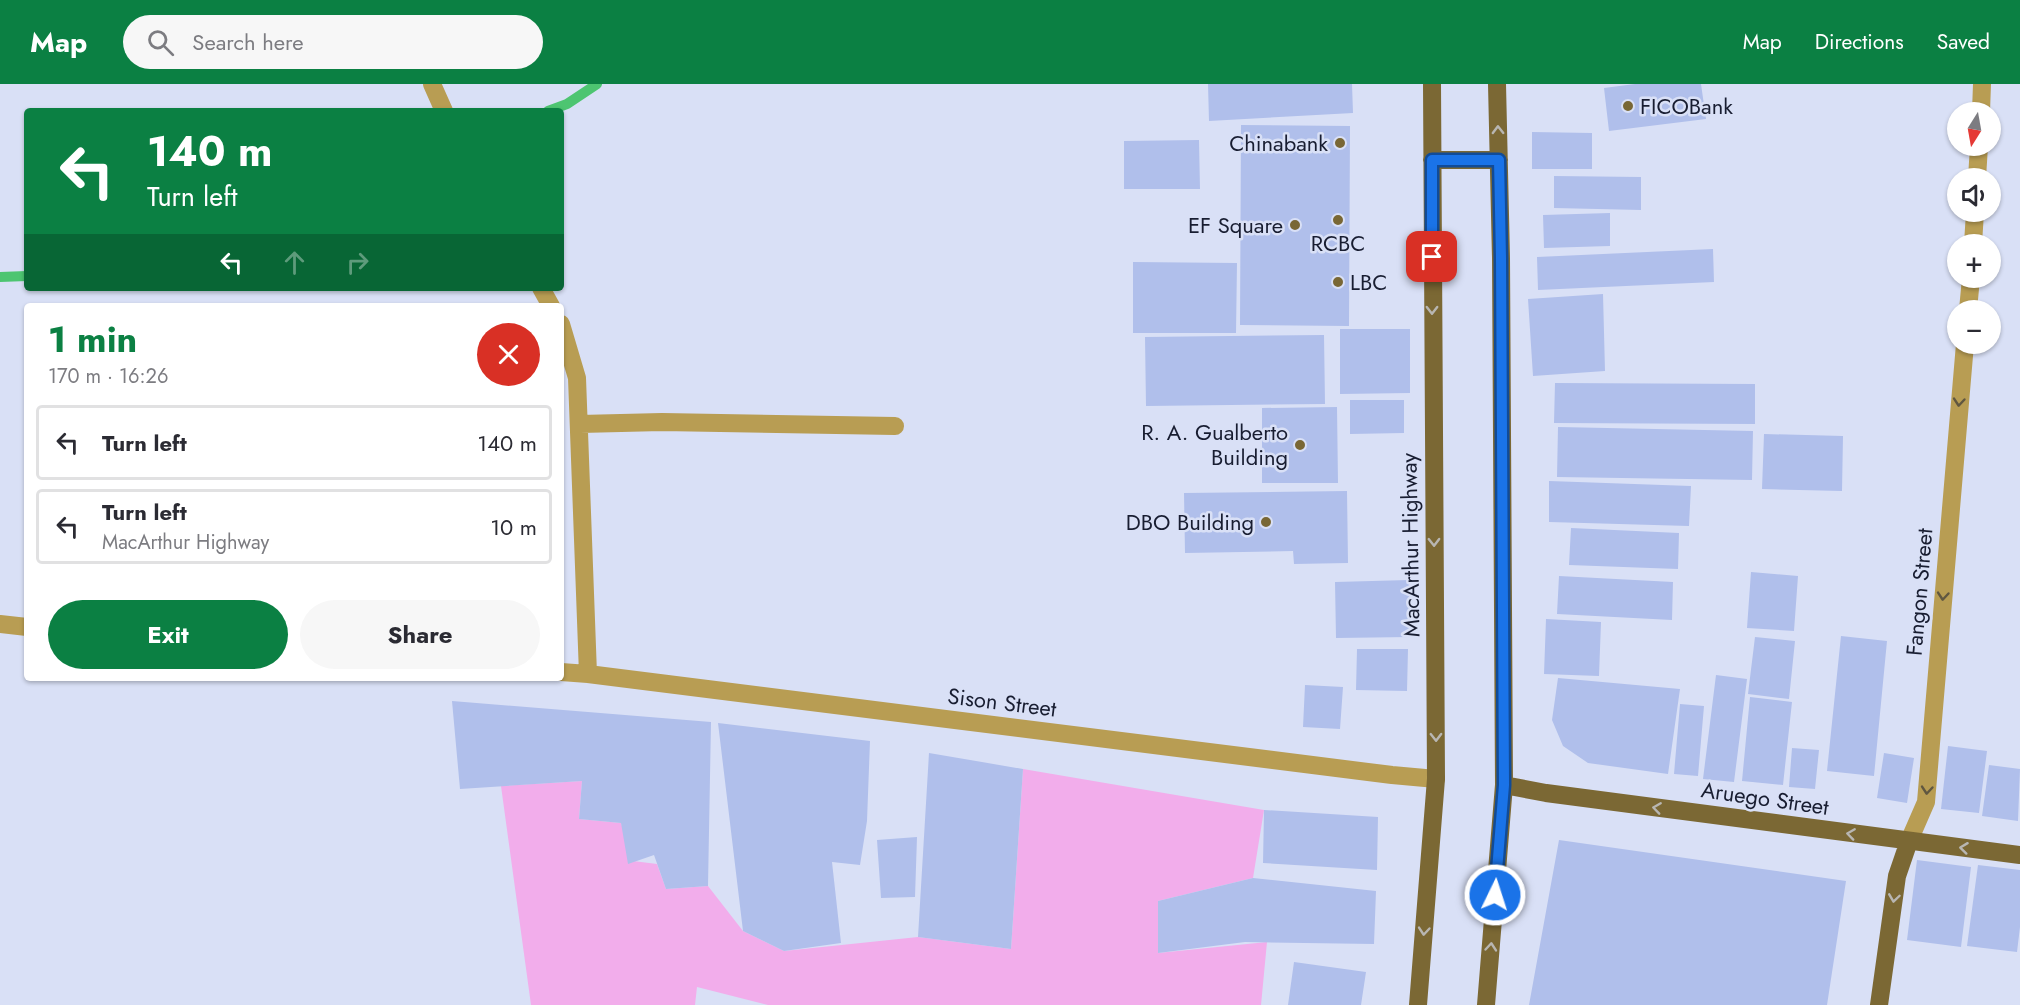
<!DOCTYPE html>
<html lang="en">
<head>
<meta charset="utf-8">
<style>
  :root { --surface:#fff; --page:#f7f7f7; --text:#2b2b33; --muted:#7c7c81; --line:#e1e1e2; --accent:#0b8043 }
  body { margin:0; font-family:Jost,sans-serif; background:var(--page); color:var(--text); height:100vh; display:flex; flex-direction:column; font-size:22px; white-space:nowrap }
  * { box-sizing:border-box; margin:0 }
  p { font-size:20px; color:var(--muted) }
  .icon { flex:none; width:33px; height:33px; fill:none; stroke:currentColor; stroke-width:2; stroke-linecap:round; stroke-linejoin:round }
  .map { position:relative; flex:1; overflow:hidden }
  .panel { position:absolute; left:24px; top:219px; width:540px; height:378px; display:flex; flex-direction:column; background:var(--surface); border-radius:6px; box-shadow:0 2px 4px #0004 }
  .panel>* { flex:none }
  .hud { position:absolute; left:24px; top:24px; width:540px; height:183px; border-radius:6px; box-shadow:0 2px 4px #0004; background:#0b8043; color:#fff; overflow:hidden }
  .needle { width:39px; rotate:191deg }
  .buttons { position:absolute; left:1947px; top:18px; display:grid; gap:12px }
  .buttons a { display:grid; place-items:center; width:54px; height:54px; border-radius:50%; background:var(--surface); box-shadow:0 2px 4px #0004; font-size:30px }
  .pin { position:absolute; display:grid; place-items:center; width:51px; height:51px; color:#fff; margin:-26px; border-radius:12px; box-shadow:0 3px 9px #0006 }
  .me { position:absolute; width:66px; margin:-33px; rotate:4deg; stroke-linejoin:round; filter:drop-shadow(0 0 4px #0008) }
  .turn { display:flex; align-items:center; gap:21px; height:126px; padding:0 24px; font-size:27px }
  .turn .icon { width:78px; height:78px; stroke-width:2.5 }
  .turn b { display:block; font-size:42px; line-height:51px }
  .lanes { display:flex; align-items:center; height:57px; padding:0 24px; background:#0003; justify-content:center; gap:30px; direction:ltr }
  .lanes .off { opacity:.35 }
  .round { display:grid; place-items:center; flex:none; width:63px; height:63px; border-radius:32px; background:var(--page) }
  .overview { display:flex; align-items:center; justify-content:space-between; height:102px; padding:0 24px }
  h1 { font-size:36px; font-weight:700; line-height:45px; color:var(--accent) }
  .primary-button { display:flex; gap:12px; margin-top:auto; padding:12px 24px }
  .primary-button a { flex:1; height:69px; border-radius:36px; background:var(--accent); color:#fff; font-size:24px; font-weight:700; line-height:69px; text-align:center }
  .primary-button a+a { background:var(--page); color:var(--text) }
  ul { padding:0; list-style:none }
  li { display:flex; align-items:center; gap:18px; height:75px; margin:0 12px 9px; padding:0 12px; border:3px solid var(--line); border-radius:6px }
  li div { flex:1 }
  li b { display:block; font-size:22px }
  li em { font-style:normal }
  header { display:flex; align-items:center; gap:36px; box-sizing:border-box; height:84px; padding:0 30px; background:var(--accent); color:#fff }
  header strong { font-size:28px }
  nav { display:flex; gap:33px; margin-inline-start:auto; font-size:21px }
  .search { width:420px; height:54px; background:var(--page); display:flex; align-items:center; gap:15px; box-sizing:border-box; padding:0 21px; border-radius:33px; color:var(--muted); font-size:22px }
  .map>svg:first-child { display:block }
  .green { fill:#f2adeb }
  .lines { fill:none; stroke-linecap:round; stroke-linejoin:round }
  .stream { stroke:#4dc571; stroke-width:10 }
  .building { fill:#b0bfeb }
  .minor { stroke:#b89d53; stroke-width:18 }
  .major { stroke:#7b6834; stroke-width:18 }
  .oneway { stroke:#b8b6b2 }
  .oneway2 { stroke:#605740 }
  .route-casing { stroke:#114b97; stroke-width:15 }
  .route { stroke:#1a73e8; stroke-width:10 }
  .poi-dot { fill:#796735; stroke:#d9e0f6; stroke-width:2 }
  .labels { text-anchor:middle; stroke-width:5; stroke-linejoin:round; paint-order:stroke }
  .poi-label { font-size:22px; fill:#181d31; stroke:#d9e0f6; text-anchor:end }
  .street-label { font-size:22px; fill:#181d31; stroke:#d9e0f6 }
</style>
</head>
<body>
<header>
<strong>Map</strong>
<div class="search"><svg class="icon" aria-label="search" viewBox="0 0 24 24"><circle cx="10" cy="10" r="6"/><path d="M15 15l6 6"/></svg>Search here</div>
<nav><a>Map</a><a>Directions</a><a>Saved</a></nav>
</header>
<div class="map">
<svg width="2020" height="921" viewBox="0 0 2020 921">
  <rect width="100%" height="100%" fill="#d9e0f6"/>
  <path class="green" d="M1023,685L1264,726L1253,794L1158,817V869L1267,858L1261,921H768L697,903L695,921H531L501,702L582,697L579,735L621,739L633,777L657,780L666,805L708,802L743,847L784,867L918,853L1011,865Z"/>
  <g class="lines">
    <path class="stream" d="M548,27L567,20L597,0
      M0,193L27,192"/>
  </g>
  <path class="building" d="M1208,0H1352L1353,29L1209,37Z
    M1635,0H1701L1706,35L1609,47L1604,4Z
    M1241,41L1350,42L1349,242L1240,241Z
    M1532,48L1592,49V85H1532Z
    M1199,56L1200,105H1124V57Z
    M1554,92L1641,93V126L1554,124Z
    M1610,129V162L1544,164L1543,131Z
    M1713,165L1714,198L1538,206L1537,173Z
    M1133,178L1237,179L1236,249H1133Z
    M1603,210L1605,287L1533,292L1528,215Z
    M1340,245H1410V309L1340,310Z
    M1324,251L1325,320L1146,322L1145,253Z
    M1555,299L1755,300V340L1554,339Z
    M1350,316H1404V349L1350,350Z
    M1337,323L1338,399H1262V324Z
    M1558,343L1753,347L1752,396L1557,393Z
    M1764,350L1843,352L1842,407L1762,405Z
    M1549,397L1691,402L1689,442L1549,438Z
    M1347,407L1348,479L1294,480L1293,467L1185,469L1184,409Z
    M1571,444L1679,449L1678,485L1569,481Z
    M1751,488L1798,492L1794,547L1747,544Z
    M1559,492L1673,498L1672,536L1557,530Z
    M1409,496L1410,553L1336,554L1335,498Z
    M1546,535L1601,538L1599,592L1544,590Z
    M1841,552L1887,557L1874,692L1827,687Z
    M1755,553L1795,557L1789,615L1748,610Z
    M1357,565H1408L1407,607L1356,606Z
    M1716,591L1747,595L1734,698L1703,695Z
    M1558,594L1680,605L1668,690L1588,679L1563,662L1552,636Z
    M1305,601L1343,603L1340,645L1303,643Z
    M1750,613L1792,618L1783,701L1742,697Z
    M452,617L711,638L708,802L666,805L654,771L628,780L621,739L579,735L582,697L460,705Z
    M1680,620L1704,622L1698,692L1674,690Z
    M718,639L870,657L867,737L860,781L832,778L841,859L784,867L743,847Z
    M1948,662L1987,667L1979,729L1941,725Z
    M1792,664L1819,666L1815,705L1789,703Z
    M929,669L1023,685L1011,865L918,853Z
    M1884,669L1914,674L1907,719L1877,714Z
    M1989,681L2020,685L2018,737L1982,732Z
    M1264,726L1378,733L1377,786L1263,779Z
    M917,753L915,813L881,814L877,756Z
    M1559,756L1846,797L1827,921H1529Z
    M1917,776L1971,783L1961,863L1907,856Z
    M1978,781L2020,786V843L2017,868L1967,862Z
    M1253,794L1376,807L1374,860L1245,858L1158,869V817Z
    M1294,878L1366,888L1361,921H1288Z"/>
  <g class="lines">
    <path class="minor" d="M432,0L444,27
      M1981,28L1982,0
      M1977,94L1979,62
      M1973,160L1975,128
      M541,204L551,222
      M1968,226L1971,194
      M561,240L577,294L588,590
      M580,340L662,338L895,342
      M0,540L27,543
      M561,588L588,590L1392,691L1436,695
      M1909,757L1926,718L1965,260"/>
    <path class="major" d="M1432,76H1499
      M1504,701L1546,709L2020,771
      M1418,921L1436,695L1432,0
      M1486,921L1504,701L1501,174L1497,0
      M1879,921L1897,792L1909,757"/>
  </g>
  <defs><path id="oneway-chevron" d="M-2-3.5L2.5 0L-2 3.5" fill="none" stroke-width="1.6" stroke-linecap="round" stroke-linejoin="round" transform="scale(1.5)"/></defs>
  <g class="oneway">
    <use href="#oneway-chevron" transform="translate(1498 46) rotate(-91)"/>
    <use href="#oneway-chevron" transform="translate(1432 226) rotate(90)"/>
    <use href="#oneway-chevron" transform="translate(1434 458) rotate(89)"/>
    <use href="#oneway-chevron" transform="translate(1436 653) rotate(89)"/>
    <use href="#oneway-chevron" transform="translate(1657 724) rotate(-172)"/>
    <use href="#oneway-chevron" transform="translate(1851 750) rotate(-172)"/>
    <use href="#oneway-chevron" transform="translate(1964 764) rotate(-173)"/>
    <use href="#oneway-chevron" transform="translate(1894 814) rotate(98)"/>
    <use href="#oneway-chevron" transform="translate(1424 847) rotate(95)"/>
    <use href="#oneway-chevron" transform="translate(1491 863) rotate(-85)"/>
  </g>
  <g class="oneway2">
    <use href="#oneway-chevron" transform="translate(1959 318) rotate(95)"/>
    <use href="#oneway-chevron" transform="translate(1943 512) rotate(95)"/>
    <use href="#oneway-chevron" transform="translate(1927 706) rotate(95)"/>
  </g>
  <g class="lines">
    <g class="route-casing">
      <path id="route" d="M1432,173V76H1499L1501,174L1504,701L1495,811"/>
    </g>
    <use href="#route" class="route"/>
  </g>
  <g class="poi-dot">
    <circle cx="1628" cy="22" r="6"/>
    <circle cx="1340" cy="59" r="6"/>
    <circle cx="1338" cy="136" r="6"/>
    <circle cx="1295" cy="141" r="6"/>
    <circle cx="1338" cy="198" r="6"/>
    <circle cx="1300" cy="361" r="6"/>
    <circle cx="1266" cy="438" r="6"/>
  </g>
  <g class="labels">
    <g class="poi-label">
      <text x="1640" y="30" text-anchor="start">FICOBank</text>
      <text x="1328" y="67">Chinabank</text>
      <text x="1283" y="149">EF Square</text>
      <text x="1338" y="167" text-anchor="middle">RCBC</text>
      <text x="1350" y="206" text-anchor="start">LBC</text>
      <text x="1288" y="356">R. A. Gualberto<tspan x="1288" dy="25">Building</tspan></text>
      <text x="1254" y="446">DBO Building</text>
    </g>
    <g class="street-label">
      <text transform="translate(1410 461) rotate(-91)" y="8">MacArthur Highway</text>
      <text transform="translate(1919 508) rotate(-85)" y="8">Fangon Street</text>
      <text transform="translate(1002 618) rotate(7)" y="8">Sison Street</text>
      <text transform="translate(1765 714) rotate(8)" y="8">Aruego Street</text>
    </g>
  </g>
</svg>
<div class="buttons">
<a><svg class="needle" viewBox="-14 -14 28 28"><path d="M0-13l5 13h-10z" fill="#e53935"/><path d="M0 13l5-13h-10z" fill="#7c7c81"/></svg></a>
<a><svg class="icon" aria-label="sound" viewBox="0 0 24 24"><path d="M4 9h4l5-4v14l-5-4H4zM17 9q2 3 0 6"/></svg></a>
<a>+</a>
<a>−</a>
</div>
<div class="pin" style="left:1432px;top:173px;background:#d93025"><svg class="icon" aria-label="arrive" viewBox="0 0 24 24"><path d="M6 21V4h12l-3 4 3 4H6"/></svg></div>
<svg class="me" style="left:1495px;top:811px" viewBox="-20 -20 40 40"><circle r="17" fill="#1a73e8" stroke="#fff" stroke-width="3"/><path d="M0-11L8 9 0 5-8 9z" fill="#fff"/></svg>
<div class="hud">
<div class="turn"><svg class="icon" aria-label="left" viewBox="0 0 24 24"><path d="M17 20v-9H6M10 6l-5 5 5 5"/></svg><div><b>140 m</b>Turn left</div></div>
<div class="lanes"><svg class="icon" aria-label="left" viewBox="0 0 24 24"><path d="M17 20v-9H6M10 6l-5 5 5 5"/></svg><svg class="icon off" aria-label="ahead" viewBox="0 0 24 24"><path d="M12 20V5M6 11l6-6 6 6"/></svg><svg class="icon off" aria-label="right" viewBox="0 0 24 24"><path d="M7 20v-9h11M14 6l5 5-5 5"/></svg></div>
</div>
<section class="panel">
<div class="overview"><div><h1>1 min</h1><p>170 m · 16:26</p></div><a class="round" style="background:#d93025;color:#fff"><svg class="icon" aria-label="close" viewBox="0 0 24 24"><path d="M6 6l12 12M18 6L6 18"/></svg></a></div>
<ul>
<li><svg class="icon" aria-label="left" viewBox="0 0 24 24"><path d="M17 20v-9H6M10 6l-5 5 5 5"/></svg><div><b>Turn left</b></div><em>140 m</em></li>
<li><svg class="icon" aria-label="left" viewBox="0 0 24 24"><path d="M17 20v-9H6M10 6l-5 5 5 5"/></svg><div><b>Turn left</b><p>MacArthur Highway</p></div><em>10 m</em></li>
</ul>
<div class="primary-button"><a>Exit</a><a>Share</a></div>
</section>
</div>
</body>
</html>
